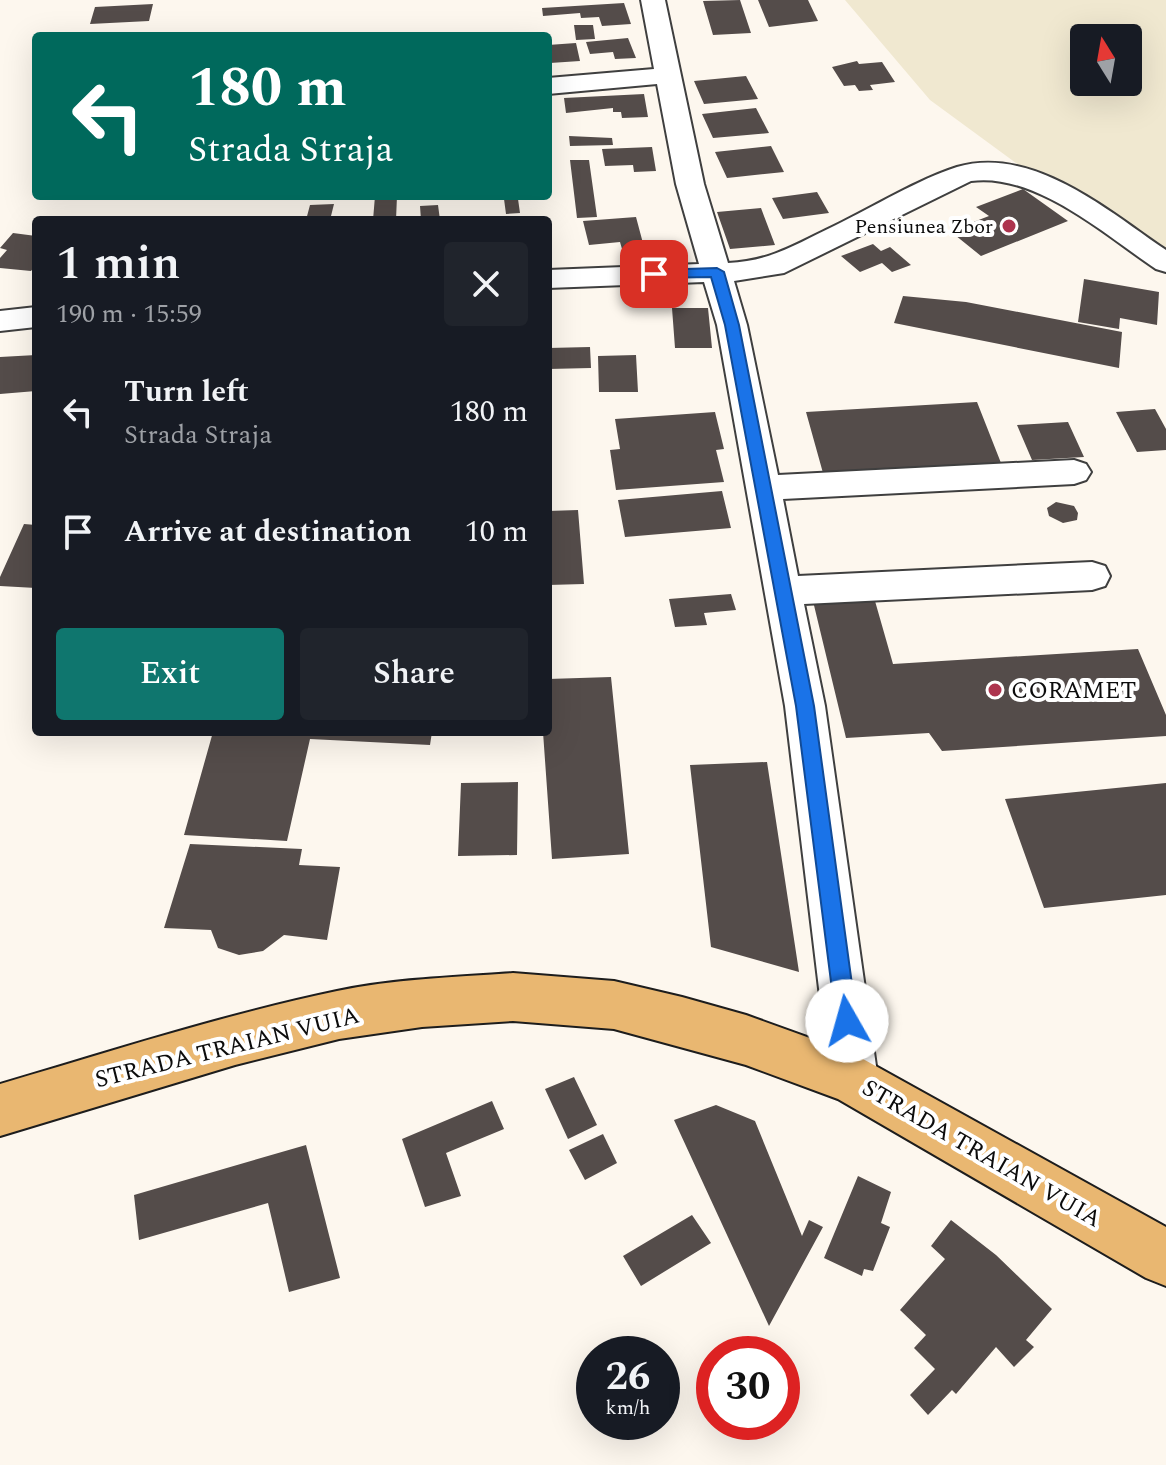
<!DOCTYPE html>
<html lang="en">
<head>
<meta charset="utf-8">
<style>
  :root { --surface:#171b24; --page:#20242c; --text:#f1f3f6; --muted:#9ea1a6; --accent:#0f766e }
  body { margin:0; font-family:Spectral,serif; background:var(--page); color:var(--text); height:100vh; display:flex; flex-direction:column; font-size:30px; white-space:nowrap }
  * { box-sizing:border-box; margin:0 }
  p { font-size:26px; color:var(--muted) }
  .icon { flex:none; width:44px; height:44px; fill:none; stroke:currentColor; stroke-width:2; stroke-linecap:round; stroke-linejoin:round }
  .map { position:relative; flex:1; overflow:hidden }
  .side { position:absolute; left:32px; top:216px; width:520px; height:520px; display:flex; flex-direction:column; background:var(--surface); border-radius:8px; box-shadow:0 8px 32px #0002 }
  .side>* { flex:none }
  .hud { position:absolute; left:32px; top:32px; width:520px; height:168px; border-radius:8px; box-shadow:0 8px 32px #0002; background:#00695c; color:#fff; overflow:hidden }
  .needle { width:52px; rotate:349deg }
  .fabs { position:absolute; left:1070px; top:24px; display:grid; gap:16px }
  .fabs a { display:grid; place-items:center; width:72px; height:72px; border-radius:8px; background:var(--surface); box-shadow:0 8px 32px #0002; font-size:40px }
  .speed { position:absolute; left:576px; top:1336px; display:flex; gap:16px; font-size:40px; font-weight:700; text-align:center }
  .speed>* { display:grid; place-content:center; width:104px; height:104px; border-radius:50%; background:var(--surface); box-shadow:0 8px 32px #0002; line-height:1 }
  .speed small { font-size:20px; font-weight:400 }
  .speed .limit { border:12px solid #d22; background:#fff; color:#111 }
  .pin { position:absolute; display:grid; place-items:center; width:68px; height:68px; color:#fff; margin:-34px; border-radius:16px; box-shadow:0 4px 12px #0006 }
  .me { position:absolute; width:88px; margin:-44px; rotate:353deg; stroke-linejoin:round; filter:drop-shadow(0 0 6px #0008) }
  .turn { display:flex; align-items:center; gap:28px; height:168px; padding:0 24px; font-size:36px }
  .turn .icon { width:104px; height:104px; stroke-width:2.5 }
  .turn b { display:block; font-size:56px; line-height:68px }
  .round { display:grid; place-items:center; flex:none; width:84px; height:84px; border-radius:8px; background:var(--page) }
  .head { display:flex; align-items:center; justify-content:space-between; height:136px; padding:0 24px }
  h1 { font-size:48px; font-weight:600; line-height:60px }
  .cta { display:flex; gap:16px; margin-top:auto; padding:16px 24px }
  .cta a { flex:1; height:92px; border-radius:8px; background:var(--accent); color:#fff; font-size:32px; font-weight:600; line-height:92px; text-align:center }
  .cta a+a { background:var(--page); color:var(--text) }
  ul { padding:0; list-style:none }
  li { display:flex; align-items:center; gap:24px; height:120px; padding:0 24px }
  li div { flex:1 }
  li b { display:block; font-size:30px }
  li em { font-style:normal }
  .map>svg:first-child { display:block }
  .farmland { fill:#f0e8d0; fill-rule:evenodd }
  .building { fill:#544c4a }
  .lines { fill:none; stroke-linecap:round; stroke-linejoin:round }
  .minor-casing { stroke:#3f3f3f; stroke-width:4 }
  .major-casing { stroke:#1d1d1d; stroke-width:4 }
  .minor { fill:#fff; fill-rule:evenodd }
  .major { fill:#e9b771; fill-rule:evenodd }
  .route { fill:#1a73e8; stroke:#114b97; stroke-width:2 }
  .poi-dot { fill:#ad344e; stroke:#fff; stroke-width:3 }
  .labels { text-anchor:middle; stroke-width:8; stroke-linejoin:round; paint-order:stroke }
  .far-poi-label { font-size:20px; fill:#0c0c0c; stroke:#fff; text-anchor:end }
  .poi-label { font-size:24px; fill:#0c0c0c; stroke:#fff; text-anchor:start }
  .street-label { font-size:24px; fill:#0c0c0c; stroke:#fff }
</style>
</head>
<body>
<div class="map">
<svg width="1166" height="1465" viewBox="0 0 1166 1465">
  <rect width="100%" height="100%" fill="#fdf7ee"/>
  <path class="farmland" d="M845,0H1166V266L1046,185L930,100ZM1084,38H1128V82H1084Z"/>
  <path class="building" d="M740,0L751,33L713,35L703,1Z
    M758,0H808L818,21L769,27Z
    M624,3L631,24L602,26L599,17L581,18L580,13L543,16L542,8Z
    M153,4L149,21L90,24L95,7Z
    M574,25H593L595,39L576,40Z
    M628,38L636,58L615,59L613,52L590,54L586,42Z
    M576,43L580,61L550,63L548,45Z
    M857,61L859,64L882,62L895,82L870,85L873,90L859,91L855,85L844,86L832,67Z
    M746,76L758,99L704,104L694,81Z
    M644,94L648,117L622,118L621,112H613V108L566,113L564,98Z
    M756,108L769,133L713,138L702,114Z
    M569,136L612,138L613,145L570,146Z
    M771,146L784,172L727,178L715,152Z
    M652,147L656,171L634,172L633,165L605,166L602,149Z
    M570,160H589L597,217L577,218Z
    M1023,189L1068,221L981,256L950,231L989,216L976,207Z
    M817,192L829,213L783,219L772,198Z
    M375,196H397L396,220H373Z
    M504,199H518L520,213L506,214Z
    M334,204L330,220H306L310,205Z
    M438,205L440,220H421L420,206Z
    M761,208L775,245L730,249L717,212Z
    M190,216L242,217L241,220H186Z
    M636,217L644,247L622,249L620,242L589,245L583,221Z
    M13,233L36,236V265L31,271L0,268V258L7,250L0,248Z
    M873,244L881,251L890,247L911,265L892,272L882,263L860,272L841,256Z
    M1084,279L1159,292L1157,325L1120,318L1119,329L1078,322Z
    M903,296L966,302L1122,332L1119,368L894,323Z
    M672,308H708L712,348H675Z
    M590,347L591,368L548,369V348Z
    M36,355V391L0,394V357Z
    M636,355L638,392H599L598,356Z
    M977,402L1001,463L823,473L806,412Z
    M1155,409L1166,429V450L1137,452L1116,412Z
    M715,412L724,449L716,450L724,482L616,490L610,450L620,449L615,419Z
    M1068,422L1084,457L1032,460L1017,425Z
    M722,491L731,528L625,537L618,500Z
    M1056,502L1074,506L1078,513L1077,520L1063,523L1049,516L1047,508Z
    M578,510L584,584L548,585V511Z
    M24,524L36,525V588L0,586V577Z
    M731,594L736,610L704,613L707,625L675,627L669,599Z
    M873,594L893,664L1138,649L1166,715V736L942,751L929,733L846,738L812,597Z
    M611,677L629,854L552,859L543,732H548V679Z
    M213,732H432L430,745L310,739L287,841L184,835Z
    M767,762L799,972L711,947L690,765Z
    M518,782L517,855L458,856L461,783Z
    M1166,783V895L1044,908L1005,799Z
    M190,844L302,849L299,865L340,867L327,940L284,935L263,951L239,955L218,948L211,930L164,928Z
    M574,1077L597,1125L568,1139L545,1089Z
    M492,1101L504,1129L446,1153L461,1196L425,1207L402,1139Z
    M716,1105L755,1121L802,1236L809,1220L823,1227L769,1326L674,1120Z
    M603,1134L617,1163L585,1180L569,1150Z
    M306,1145L340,1278L289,1292L268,1203L139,1240L134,1195Z
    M858,1176L891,1192L881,1223L890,1227L873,1271L864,1269L862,1276L824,1258Z
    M692,1215L711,1243L641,1286L623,1256Z
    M951,1220L996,1255L1052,1309L1026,1340L1034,1347L1014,1367L996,1347L956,1394L952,1390L928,1415L910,1395L935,1369L914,1348L926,1335L900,1310L945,1259L931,1246Z"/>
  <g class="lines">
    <g class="minor-casing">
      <path id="minor" d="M641,0H665L704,184L728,263C772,261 798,243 836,225C873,207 919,179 957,167C1033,145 1108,211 1166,250V272L1156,269C1105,235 1035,172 971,181L784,273L734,281L747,325L778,475L1074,460L1086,464L1091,472L1086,480L1074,484L783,499L798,576L1092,562L1105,566L1110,576L1105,586L1092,590L804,604L825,706L878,1080L871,1096L854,1103L837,1096L830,1080L785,706L717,325L704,282L548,288V270L699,264L676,184L657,84L548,94V78L654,69Z
        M36,307V327L0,331V311Z"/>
    </g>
    <g class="major-casing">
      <path id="major" d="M513,973L614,981L682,997L746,1015L854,1054L1166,1227V1286L1146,1278L838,1099L746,1065L614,1029L513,1021L422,1027L339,1039L235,1065L0,1136V1084C112,1051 223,1015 337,991C394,979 454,977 513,973Z"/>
    </g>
    <use href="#minor" class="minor"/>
    <use href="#major" class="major"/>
  </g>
  <path class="route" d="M717,268L724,272L739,325L814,706L857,1021L854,1028L847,1031L839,1028L836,1021L796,706L725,325L711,277L654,278L647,274L654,270Z"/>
  <g class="poi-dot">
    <circle cx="1009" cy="226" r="8"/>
    <circle cx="995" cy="690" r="8"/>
  </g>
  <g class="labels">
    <g class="far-poi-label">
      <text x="993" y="233">Pensiunea Zbor</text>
    </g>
    <g class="poi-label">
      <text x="1011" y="698">CORAMET</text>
    </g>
    <g class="street-label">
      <text transform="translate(227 1047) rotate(-14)" y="8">STRADA TRAIAN VUIA</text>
      <text transform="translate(982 1153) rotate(30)" y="8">STRADA TRAIAN VUIA</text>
    </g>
  </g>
</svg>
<div class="fabs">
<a><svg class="needle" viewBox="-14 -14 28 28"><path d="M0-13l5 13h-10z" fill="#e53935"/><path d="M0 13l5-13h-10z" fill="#9ea1a6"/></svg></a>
</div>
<div class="speed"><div>26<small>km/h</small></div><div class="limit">30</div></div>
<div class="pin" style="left:654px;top:274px;background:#d93025"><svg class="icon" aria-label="arrive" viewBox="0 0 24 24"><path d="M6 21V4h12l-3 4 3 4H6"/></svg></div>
<svg class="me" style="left:847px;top:1021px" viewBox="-20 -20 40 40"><circle r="19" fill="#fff"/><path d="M0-13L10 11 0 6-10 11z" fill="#1a73e8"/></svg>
<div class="hud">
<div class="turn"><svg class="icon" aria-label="left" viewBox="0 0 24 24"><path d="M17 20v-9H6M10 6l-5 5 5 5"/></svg><div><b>180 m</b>Strada Straja</div></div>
</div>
<section class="side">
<div class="head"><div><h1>1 min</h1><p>190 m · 15:59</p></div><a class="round"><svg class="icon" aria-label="close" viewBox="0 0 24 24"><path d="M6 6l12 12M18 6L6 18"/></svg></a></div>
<ul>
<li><svg class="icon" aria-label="left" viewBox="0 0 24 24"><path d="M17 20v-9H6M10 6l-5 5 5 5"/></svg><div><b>Turn left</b><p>Strada Straja</p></div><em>180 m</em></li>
<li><svg class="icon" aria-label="arrive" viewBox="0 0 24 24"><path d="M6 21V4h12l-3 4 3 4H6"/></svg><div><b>Arrive at destination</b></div><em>10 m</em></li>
</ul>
<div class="cta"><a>Exit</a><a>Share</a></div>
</section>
</div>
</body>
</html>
